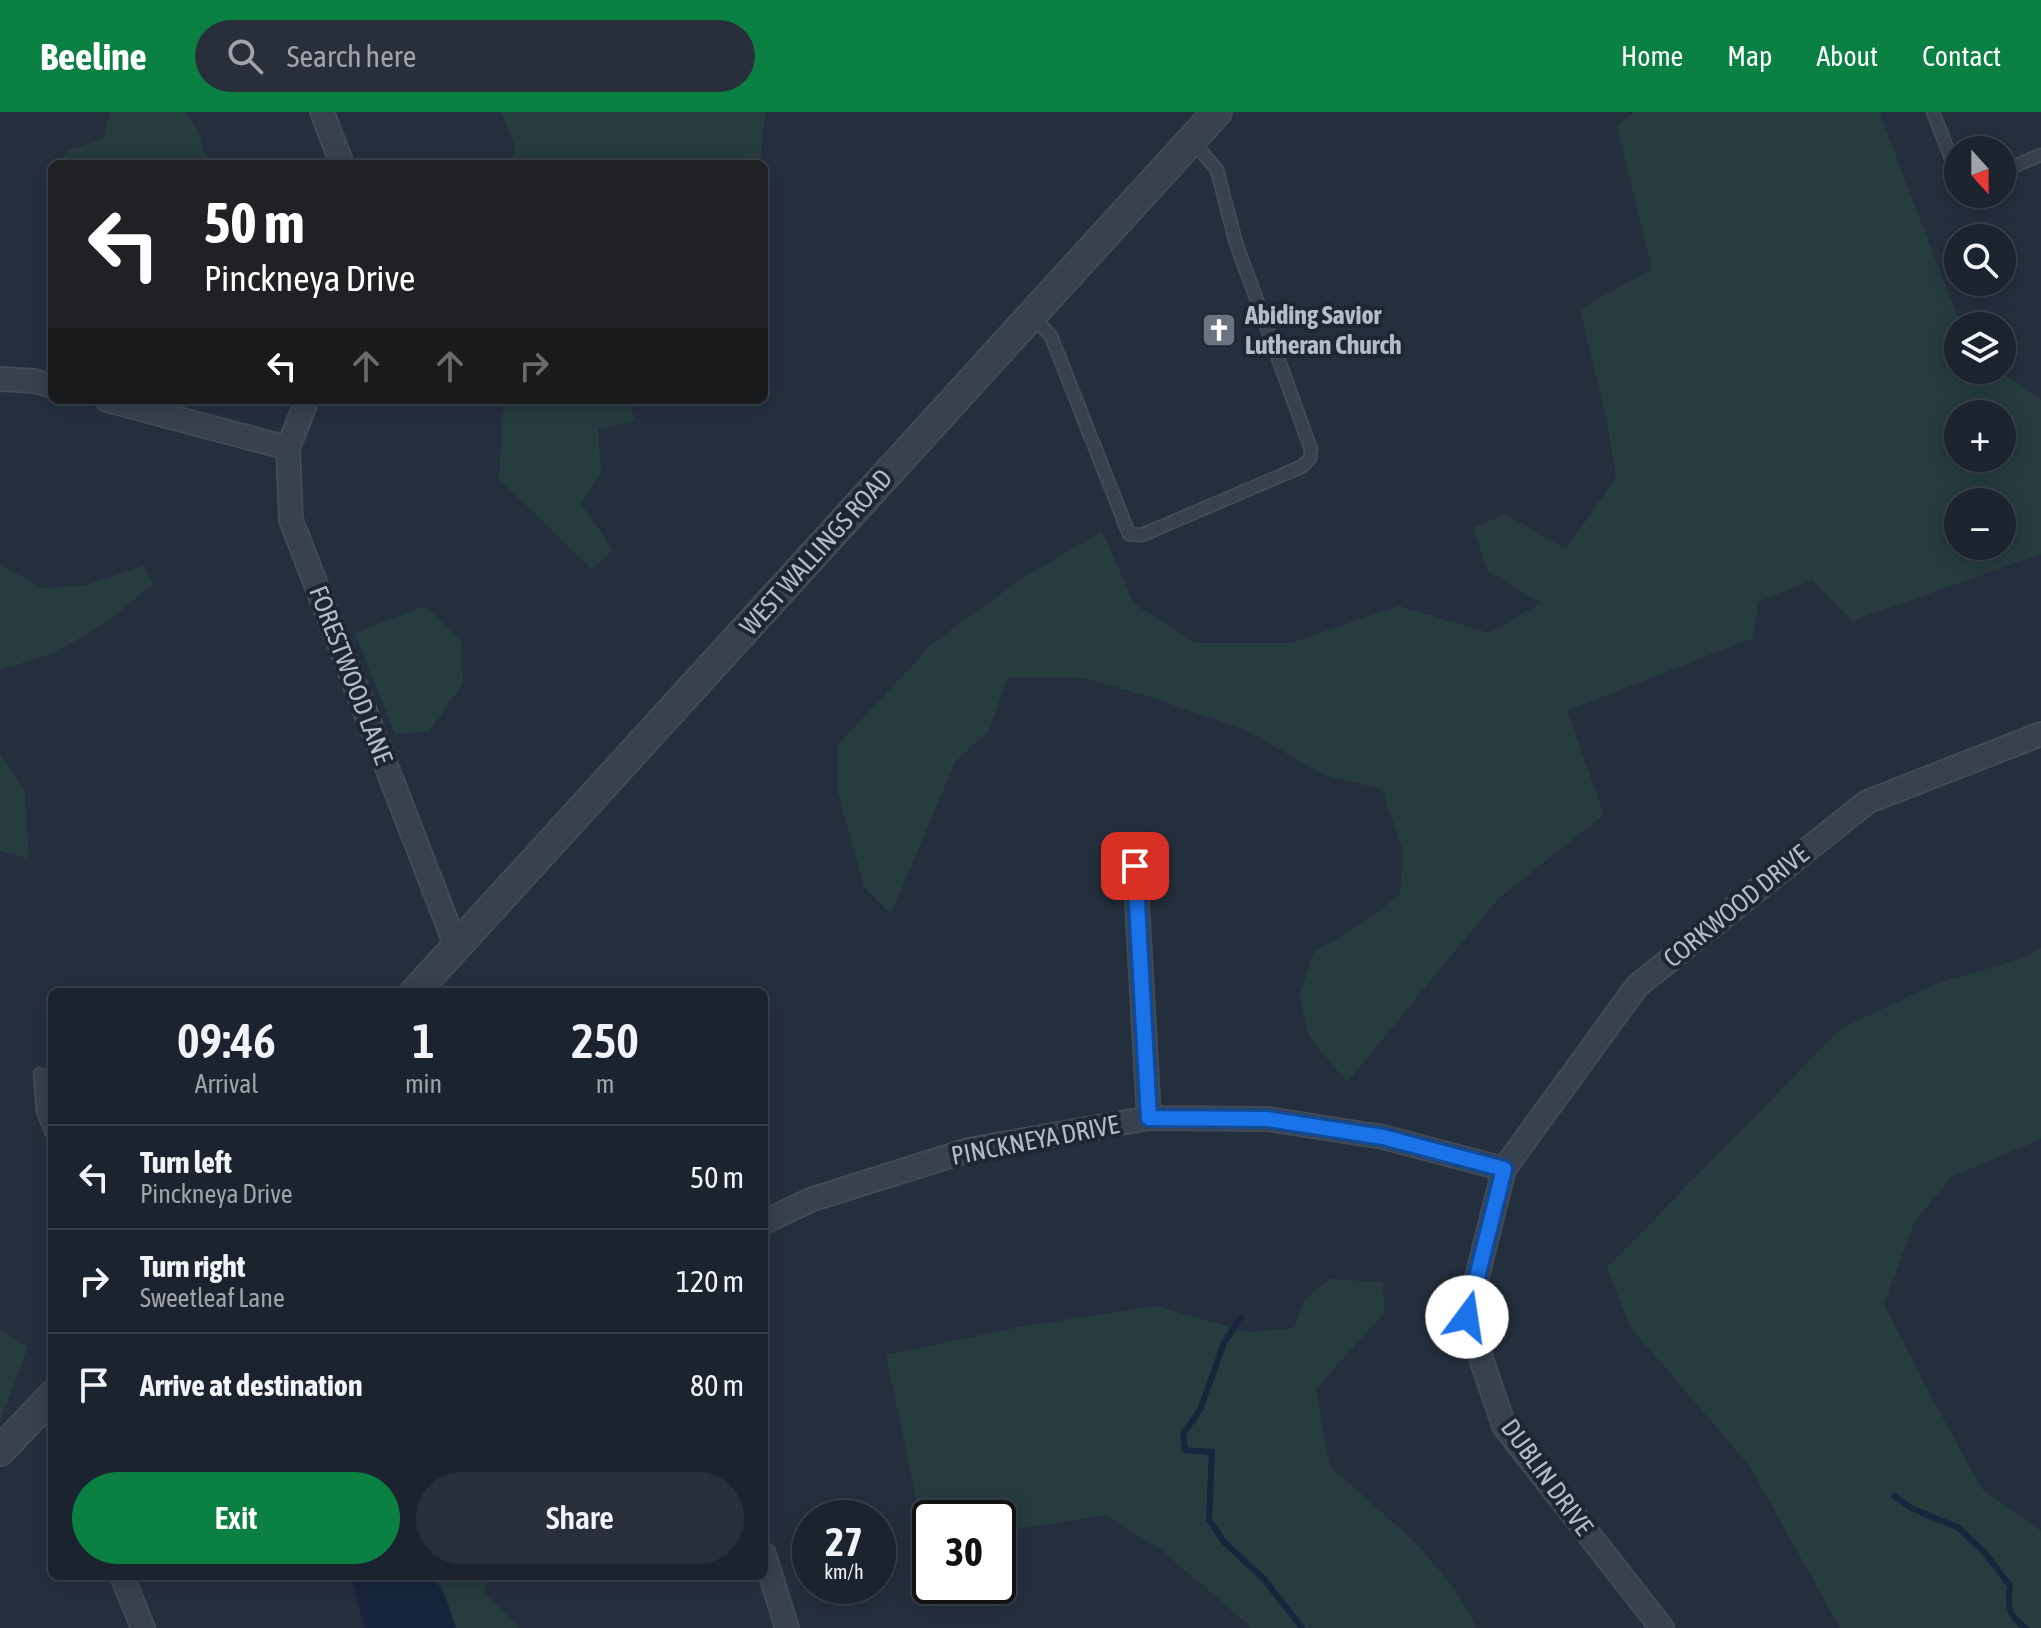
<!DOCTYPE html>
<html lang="en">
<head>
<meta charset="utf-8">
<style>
  :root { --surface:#1b232e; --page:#282f3a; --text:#f1f3f6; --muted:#a0a4aa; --line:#39404a; --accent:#0b8043 }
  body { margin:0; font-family:"Asap Condensed",sans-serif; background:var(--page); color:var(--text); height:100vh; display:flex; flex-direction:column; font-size:30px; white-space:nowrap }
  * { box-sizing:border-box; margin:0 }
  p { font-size:26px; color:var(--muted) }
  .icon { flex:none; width:44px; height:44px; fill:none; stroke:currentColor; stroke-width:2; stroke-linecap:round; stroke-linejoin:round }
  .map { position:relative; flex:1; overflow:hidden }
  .side { position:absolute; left:48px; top:876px; width:720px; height:592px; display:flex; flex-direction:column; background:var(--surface); border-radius:12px; box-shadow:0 4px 20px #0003,0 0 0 2px var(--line) }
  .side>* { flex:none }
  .guide { position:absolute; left:48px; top:48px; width:720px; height:244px; border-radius:12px; box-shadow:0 4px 20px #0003,0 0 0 2px var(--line); background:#202124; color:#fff; overflow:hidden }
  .needle { width:52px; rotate:159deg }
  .tools { position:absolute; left:1944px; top:24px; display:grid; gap:16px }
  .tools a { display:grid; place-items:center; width:72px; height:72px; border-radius:50%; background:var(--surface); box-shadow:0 4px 20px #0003,0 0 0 2px var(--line); font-size:40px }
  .speed { position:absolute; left:792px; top:1388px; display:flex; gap:16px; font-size:40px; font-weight:700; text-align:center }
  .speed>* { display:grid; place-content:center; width:104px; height:104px; border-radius:50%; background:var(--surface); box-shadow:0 4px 20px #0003,0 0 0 2px var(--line); line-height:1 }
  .speed small { font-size:20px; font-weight:400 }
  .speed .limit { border:4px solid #111; border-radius:12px; background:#fff; color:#111 }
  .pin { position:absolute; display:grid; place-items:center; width:68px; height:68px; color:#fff; margin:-34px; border-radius:16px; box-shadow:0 4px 12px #0006 }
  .me { position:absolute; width:88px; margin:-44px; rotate:14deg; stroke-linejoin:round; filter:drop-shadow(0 0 6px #0008) }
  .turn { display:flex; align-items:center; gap:28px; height:168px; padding:0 24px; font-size:36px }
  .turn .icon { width:104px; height:104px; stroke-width:2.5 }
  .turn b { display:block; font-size:56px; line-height:68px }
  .lanes { display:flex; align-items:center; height:76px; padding:0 24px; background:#0003; justify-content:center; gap:40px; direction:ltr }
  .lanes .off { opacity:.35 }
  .eta { display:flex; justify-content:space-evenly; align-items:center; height:136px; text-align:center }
  .eta b { font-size:48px; font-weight:600; line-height:56px }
  .action { display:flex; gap:16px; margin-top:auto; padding:16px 24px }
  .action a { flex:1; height:92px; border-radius:48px; background:var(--accent); color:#fff; font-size:32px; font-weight:600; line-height:92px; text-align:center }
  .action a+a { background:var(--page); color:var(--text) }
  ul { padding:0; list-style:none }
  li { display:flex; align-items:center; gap:24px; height:104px; padding:0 24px; border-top:2px solid var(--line) }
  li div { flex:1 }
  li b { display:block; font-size:30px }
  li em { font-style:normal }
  header { display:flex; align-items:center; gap:48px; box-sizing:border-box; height:112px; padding:0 40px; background:var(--accent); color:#fff }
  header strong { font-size:38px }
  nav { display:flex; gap:44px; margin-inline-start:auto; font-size:28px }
  .search { width:560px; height:72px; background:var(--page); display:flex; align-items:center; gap:20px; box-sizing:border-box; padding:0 28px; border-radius:44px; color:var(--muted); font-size:30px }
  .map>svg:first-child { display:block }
  .green { fill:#263c3f; fill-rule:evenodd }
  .water { fill:#17263c }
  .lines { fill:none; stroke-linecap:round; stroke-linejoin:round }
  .stream { stroke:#17263c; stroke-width:6 }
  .service-casing { stroke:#414a57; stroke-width:15 }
  .minor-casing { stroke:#414a57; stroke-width:26 }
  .tertiary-casing { stroke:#414a57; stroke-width:32 }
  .service { stroke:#38414e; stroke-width:11 }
  .minor { stroke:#38414e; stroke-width:22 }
  .tertiary { stroke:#38414e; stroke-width:28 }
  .route-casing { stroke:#114b97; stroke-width:20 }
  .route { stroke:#1a73e8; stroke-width:14 }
  .labels { text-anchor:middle; stroke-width:8; stroke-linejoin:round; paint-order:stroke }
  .poi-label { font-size:26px; font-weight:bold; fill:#b4bcc9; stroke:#1d2633; text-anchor:start }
  .street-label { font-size:26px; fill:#b4bcc9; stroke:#1d2633 }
</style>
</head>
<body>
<header>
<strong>Beeline</strong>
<div class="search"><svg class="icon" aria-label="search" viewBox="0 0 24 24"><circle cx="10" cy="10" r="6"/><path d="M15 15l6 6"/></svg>Search here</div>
<nav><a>Home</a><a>Map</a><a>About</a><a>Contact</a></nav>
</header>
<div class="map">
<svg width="2041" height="1516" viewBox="0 0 2041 1516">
  <rect width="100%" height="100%" fill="#242f3e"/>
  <path class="green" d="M110,0H185L197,16L208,52H60L67,38L103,27Z
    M501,0H765L760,52H514L515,34Z
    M1634,0H1879L1961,214H1958V258H1998L2041,288V442L1852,509L1812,468L1758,490L1753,526L1567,599L1604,703L1499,786L1347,970L1310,926L1299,884L1314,840L1353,817L1400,783L1403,739L1382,677L1324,663L1246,618L1147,584L1083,566H1007L989,619L955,650L891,802L864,775L837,677V634L932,532L1021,467L1102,419L1134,492L1196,531H1290L1399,494L1489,521L1541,491L1488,459L1473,416L1505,402L1566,437L1616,365L1607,310L1580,197L1652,157L1617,14ZM1958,302H2002V346H1958ZM1958,390H2002V434H1958Z
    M503,288H628L636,309L598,317L601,360L581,392L613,438L592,457L499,367Z
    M0,453L43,476L86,473L144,454L153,472L111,507L57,540L0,558Z
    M425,494L461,528L463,571L429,620L395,622L355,521Z
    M0,641L25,680L29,747L0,739Z
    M2041,836V1027L1951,1065L1914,1111L1884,1192L1933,1288L1982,1377L2041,1419V1516H1840L1749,1353L1630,1215L1607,1155L1842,916L1933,873L2023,846Z
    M1329,1167L1383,1170L1384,1201L1316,1277L1330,1355C1381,1400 1449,1452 1476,1516H1252L1161,1438L1106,1403L998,1420V1406H930V1437L927,1438L886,1243L1024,1214L1156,1194L1248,1220L1294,1216L1304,1189Z
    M0,1218L28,1235L0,1309Z
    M438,1464H489L484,1481L520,1516H456Z"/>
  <path class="water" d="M351,1464H432L445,1484L456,1516H364Z"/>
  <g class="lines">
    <path class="stream" d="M1241,1205L1224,1231L1200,1298L1183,1322L1185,1338L1212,1340L1209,1408L1224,1430L1264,1467L1302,1516
      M1894,1384L1911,1396L1959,1416L1985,1441L2010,1474C2007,1493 2009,1506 2026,1516"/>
    <g class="service-casing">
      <path id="service" d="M1933,0L1958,64
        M2002,59L2041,43
        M1032,204L1051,224L1129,422L1142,423L1303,354L1310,346L1311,337L1236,131L1217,58L1192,28
        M40,962L43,1000L52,1021"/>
    </g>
    <g class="minor-casing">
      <path id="minor" d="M322,0L342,52
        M0,267L35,269L52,274
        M107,288L288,336
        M307,288L288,336L291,408L456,834
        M1135,754L1149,1006
        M764,1110L813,1087L969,1038L1149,1006L1267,1007L1383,1025L1504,1057
        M764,1442L787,1516
        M122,1464L143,1516
        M1662,1516L1504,1314L1467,1205L1504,1057L1637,874L1867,690L2041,622"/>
    </g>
    <g class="tertiary-casing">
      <path id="tertiary" d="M415,880L1217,0
        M0,1339L52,1284"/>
    </g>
    <use href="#service" class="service"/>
    <use href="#minor" class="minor"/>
    <use href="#tertiary" class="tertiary"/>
  </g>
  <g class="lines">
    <g class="route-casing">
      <path id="route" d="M1135,754L1149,1006L1267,1007L1383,1025L1504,1057L1467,1205"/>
    </g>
    <use href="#route" class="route"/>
  </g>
  <defs>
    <g id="church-square" transform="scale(1.8)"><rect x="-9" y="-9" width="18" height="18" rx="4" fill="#6b7280" stroke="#1d2633"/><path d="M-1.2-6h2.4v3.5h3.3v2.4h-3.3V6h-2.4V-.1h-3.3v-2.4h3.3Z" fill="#fff"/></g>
  </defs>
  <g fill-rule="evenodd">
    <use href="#church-square" x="1219" y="218"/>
  </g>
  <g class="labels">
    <g class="poi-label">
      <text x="1245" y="212">Abiding Savior<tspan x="1245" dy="30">Lutheran Church</tspan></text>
    </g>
    <g class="street-label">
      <text transform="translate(816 440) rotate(-48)" y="9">WEST WALLINGS ROAD</text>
      <text transform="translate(351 563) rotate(69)" y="9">FORESTWOOD LANE</text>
      <text transform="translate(1736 794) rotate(-39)" y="9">CORKWOOD DRIVE</text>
      <text transform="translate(1035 1028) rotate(-11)" y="9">PINCKNEYA DRIVE</text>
      <text transform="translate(1547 1365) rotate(54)" y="9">DUBLIN DRIVE</text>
    </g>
  </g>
</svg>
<div class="tools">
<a><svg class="needle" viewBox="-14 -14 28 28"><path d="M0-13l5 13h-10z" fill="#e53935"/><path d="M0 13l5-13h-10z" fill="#a0a4aa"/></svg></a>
<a><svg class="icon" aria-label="search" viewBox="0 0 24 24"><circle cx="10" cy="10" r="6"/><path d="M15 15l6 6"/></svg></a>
<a><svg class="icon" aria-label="layers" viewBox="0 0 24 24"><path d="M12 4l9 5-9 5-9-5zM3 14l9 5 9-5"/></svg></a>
<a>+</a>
<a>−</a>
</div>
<div class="speed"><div>27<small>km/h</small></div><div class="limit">30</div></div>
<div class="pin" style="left:1135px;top:754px;background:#d93025"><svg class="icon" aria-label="arrive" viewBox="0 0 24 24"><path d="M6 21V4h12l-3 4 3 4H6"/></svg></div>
<svg class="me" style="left:1467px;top:1205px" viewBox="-20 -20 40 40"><circle r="19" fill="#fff"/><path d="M0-13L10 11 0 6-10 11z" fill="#1a73e8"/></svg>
<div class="guide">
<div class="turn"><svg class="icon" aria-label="left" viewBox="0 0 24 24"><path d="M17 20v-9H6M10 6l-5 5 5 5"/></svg><div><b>50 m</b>Pinckneya Drive</div></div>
<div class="lanes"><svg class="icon" aria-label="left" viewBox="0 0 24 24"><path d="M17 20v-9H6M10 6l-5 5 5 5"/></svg><svg class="icon off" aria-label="ahead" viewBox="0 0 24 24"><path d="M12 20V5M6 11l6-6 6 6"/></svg><svg class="icon off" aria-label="ahead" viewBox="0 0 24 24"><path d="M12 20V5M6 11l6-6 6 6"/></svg><svg class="icon off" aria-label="right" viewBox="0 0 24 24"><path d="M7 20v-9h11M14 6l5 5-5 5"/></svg></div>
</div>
<section class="side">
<div class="eta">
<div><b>09:46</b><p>Arrival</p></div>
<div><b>1</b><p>min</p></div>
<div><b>250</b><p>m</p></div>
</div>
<ul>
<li><svg class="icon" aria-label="left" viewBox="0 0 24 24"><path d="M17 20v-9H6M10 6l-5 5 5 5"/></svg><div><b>Turn left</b><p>Pinckneya Drive</p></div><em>50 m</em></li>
<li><svg class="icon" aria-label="right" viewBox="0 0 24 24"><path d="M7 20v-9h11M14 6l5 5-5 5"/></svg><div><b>Turn right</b><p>Sweetleaf Lane</p></div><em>120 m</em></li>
<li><svg class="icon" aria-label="arrive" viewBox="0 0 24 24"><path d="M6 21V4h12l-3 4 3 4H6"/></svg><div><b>Arrive at destination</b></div><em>80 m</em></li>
</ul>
<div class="action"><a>Exit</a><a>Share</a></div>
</section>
</div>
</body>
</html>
